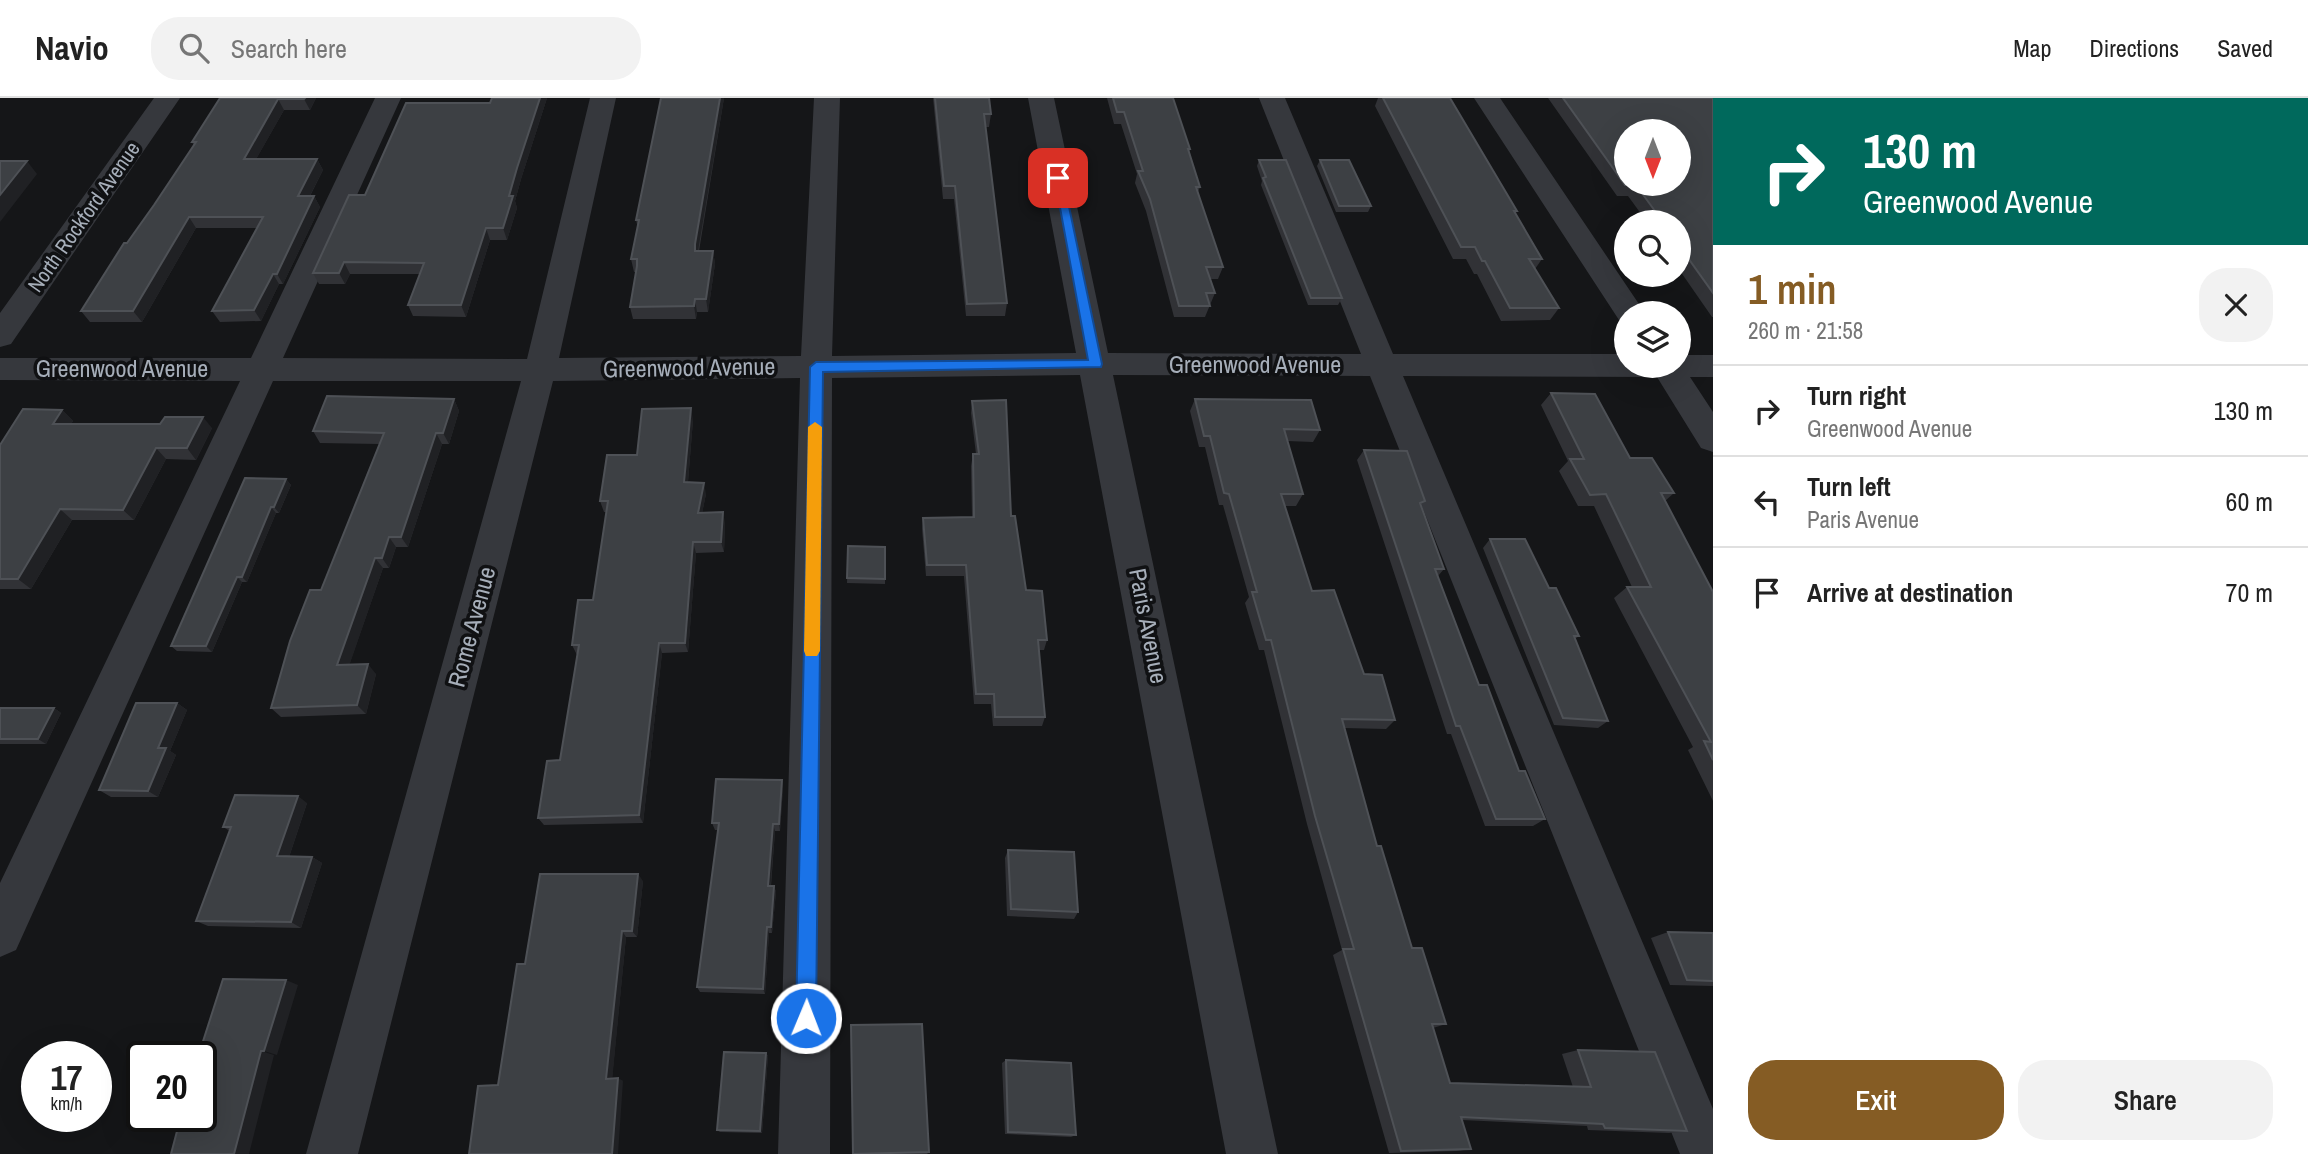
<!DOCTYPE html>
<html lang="en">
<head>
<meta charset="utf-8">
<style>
  :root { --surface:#fff; --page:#f2f2f2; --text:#222; --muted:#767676; --line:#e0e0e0; --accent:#855c24 }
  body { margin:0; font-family:"Archivo Narrow",sans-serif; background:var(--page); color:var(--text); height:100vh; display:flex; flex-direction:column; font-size:26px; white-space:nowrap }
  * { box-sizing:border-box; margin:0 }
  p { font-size:23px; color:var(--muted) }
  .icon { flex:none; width:38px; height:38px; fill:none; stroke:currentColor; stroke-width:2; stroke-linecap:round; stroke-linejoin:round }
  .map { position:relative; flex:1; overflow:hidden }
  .drawer { display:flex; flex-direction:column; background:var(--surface); width:595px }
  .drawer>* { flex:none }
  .top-card { background:#00695c; color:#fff; overflow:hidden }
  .needle { width:46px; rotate:180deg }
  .fabs { position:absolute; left:1614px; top:21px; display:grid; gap:14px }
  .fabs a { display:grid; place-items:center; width:77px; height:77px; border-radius:50%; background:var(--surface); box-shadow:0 7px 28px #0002; font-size:35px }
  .speed { position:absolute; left:21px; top:943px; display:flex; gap:14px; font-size:35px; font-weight:700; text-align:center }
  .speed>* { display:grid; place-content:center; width:91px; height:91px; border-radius:50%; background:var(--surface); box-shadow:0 7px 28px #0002; line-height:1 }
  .speed small { font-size:18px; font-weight:400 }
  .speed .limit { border:4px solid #111; border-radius:10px; background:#fff; color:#111 }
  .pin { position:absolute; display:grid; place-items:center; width:60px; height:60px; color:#fff; margin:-30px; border-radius:14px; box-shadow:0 4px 10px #0006 }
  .me { position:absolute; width:77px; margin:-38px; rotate:1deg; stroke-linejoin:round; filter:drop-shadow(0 0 5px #0008) }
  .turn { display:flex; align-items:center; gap:24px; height:147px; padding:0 35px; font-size:32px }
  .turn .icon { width:91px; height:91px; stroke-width:2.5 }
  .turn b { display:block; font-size:49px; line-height:60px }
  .round { display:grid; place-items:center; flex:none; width:74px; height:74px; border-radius:28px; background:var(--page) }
  .headline { display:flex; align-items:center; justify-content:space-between; height:119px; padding:0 35px }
  h1 { font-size:42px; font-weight:600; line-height:52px; color:var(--accent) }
  .action { display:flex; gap:14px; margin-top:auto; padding:14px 35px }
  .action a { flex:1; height:80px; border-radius:28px; background:var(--accent); color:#fff; font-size:28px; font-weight:600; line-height:80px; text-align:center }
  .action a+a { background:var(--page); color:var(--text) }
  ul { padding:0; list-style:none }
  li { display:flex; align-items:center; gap:21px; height:91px; padding:0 35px; border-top:2px solid var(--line) }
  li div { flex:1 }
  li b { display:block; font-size:26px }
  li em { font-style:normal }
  header { display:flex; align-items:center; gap:42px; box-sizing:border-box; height:98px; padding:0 35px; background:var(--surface); border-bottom:2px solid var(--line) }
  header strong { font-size:33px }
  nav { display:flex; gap:38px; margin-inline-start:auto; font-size:24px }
  .search { width:490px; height:63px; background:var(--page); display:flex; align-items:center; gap:18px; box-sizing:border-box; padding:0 24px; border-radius:28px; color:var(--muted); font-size:26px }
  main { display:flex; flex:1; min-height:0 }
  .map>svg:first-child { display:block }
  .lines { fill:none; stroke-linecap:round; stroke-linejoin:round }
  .minor { fill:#36383d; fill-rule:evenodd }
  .wall { fill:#313236 }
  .shaded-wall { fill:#202124 }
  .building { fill:#3d4044; stroke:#4e5156; stroke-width:2; fill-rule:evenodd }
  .route { fill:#1a73e8; stroke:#114b97; stroke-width:2 }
  .slow { fill:#f59e0b }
  .labels { text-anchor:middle; stroke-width:7; stroke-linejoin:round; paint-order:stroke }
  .far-street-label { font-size:21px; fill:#a6aeb9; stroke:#101113 }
  .street-label { font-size:24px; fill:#a6aeb9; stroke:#101113 }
</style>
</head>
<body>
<header>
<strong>Navio</strong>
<div class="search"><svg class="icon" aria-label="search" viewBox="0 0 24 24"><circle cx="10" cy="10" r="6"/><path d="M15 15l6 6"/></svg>Search here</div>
<nav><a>Map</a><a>Directions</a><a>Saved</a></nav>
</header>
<main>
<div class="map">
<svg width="1713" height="1056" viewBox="0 0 1713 1056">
  <rect width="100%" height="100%" fill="#151618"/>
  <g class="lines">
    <path class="minor" d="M154,0H180L11,246L0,249V215Z
      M375,0H401L283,260L527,261L590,0H616L559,260L801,258L814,0H840L832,258L1076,255L1028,0H1054L1108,255L1361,256L1259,0H1285L1393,256H1626V268H1678V257H1713V279H1690L1713,314V354L1701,350L1657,279L1403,278L1713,1011V1056H1680L1370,278L1113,277L1278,1056H1226L1080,277L832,280L830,1056H778L800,280L553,283L358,1056H306L521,283H273L16,852L0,859V785L240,283L0,282V260H251Z
      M1474,0H1500L1645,215H1626V224L1619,222Z"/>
  </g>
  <path class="wall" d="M220,0H332H316L310,12H284L256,61H317L323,72L310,98H314L320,109L283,186H279L261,223L220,224L212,213L257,130H196L142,224H90L81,213L154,107L194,48L192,44Z
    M492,0H547L521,81L515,103L517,110L507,142H490L466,219L413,218L408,207L420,176H350L345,186H319L313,175L365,97L490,5Z
    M724,0L699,153H713L715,166L708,214H697L696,221H633L630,209L636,174H634L631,161L638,131L636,122Z
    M933,0H989L991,16L989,29H985L1007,205L1005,218H966L954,101H943Z
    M1107,0H1173L1190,51L1189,54L1200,89L1198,94L1223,169L1218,181H1210L1215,195L1205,219H1174L1146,113L1135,85L1137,76L1121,26H1114Z
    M1378,0H1450L1517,113L1515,117L1542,161L1535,171L1559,210L1550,222L1501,223L1477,176H1474L1466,161H1453L1375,8Z
    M1548,0H1713V219H1712L1678,170V124H1647L1628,98H1617Z
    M1259,62L1342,200L1338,207H1308L1261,87L1262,83L1257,68Z
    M1320,62L1371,108L1368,114H1336L1317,68Z
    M1551,295L1674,395L1665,403L1713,494V703L1688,652L1693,649L1614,500L1627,489H1632L1594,408H1578L1559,373L1568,363L1541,307Z
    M454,301L459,313L449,346H442L408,449H396L389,470H383L349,567L376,576L366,616L281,619L271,610L321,492L379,346L320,345L313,333Z
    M1195,301L1320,332L1313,344L1287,343L1303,396L1296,408H1285L1312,493L1364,576L1395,622L1386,631L1344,630L1377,748L1412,850L1446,926L1433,930L1450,985L1573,989L1562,956L1578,952L1687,1033L1669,1035L1588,1032L1587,1028L1462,1022L1471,1051L1457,1053L1389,1055L1333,857L1342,852L1307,726L1264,552H1259L1245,505L1249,499L1223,407H1219L1205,349H1199L1190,313Z
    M972,303L1011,418L1026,492L1047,542L1044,552H1039L1045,619L1042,628H993L991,606H974L964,478H926L922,431L923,420L972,419L971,368L973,356H976L971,315Z
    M62,312L73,323L71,326L212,330L196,362L166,361L134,422H72L31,491H0V347Z
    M693,322L688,384L706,396L702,415L725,425L724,454L696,455L688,554L662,555L643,725L544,727L538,720L560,662L577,557L572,547L593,502L607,414H604L600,403L637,357Z
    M1364,352L1421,408L1444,471L1438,478L1479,587L1519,673L1545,721L1533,728H1485L1451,636H1447L1357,362Z
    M286,381L291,387L279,415H276L247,484H242L212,554L177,553L171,548Z
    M1490,441L1549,490L1579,538L1575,541L1608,623L1598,630L1554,627L1483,450Z
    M848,448L885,449V486L847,485Z
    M177,605L187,612L170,653L176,657L158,699H111L99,692Z
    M0,610H54L61,615L46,646H0Z
    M782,682L783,690L780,733H775L771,788H774L776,794L772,835H769L765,896L700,894L697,889L718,732H715L712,725Z
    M307,705L289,759H312L322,765L301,830L208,828L196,823L230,733L223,729Z
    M1008,752L1078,814L1074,821L1007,818L1005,760Z
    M643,783L637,839H626L612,980L623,983L498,987L525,866Z
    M1668,834L1713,835V888L1670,887L1651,840Z
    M766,955L768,958L762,1035L720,1034L717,1032Z
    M1006,962L1076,1037L1071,1039L1005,1036L1002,965Z
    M929,1054L927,1056H853Z"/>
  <path class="shaded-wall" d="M305,0H316L310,12L304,1Z
    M540,0H547L521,81L515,103L517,110L507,142L503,130L509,98L517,70Z
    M720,0H724L697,159L695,153V146Z
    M278,1L284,12L250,72L244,61Z
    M317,61L323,72L304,109L298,98Z
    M27,63L37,76L0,124V97Z
    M314,98L320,109L283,186L277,176Z
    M189,119L196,130L142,224L133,213Z
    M486,130L490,142L466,219L461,207Z
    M713,153L715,166L708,214L706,201Z
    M344,164L350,176L345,186L339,175Z
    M273,176L279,186L261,223L254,212Z
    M695,201L697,214L696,221L694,208Z
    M454,301L459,313L449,346L443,335Z
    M691,310L693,322L687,395L684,384Z
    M62,312L73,323L64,338L53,326Z
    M203,319L212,330L196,362L187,350Z
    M436,335L442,346L408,449L401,439Z
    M156,350L166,361L134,422L123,412Z
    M286,381L291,387L279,415L274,409Z
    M704,385L706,396L700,426L698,415Z
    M271,409L276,415L247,484L242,479Z
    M60,411L72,422L31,491L18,481Z
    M723,414L725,425L724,454L721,444Z
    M389,439L396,449L389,470L382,460Z
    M693,444L696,455L688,554L685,545Z
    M375,460L383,470L346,577L337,567Z
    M237,479L242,484L212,554L206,548Z
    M659,545L662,555L643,725L639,717Z
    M368,566L376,576L366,616L357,607Z
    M177,605L187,612L170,653L176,657L158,699L148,693L158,650Z
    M54,610L61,615L46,646L38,641Z
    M782,682L783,690L780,733L779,726Z
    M298,698L307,705L287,765L277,758Z
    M773,726L775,733L770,794L768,788Z
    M312,759L322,765L301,830L291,824Z
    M638,776L643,783L637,839L632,833Z
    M774,788L776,794L772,835L771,829Z
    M767,829L769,835L765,896L763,891Z
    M622,833L626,839L612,984L606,981Z
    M286,882L298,887L277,957L264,953Z
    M261,953L274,957L249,1056H234Z
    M766,955L768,958L762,1035L760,1033Z
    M618,980L623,983L618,1056H612Z"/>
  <path class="building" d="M220,0H305L304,1H278L244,61H317L298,98H314L277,176H273L254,212L212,213L263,119H189L133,213H81L124,145H127L154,107L196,44H192Z
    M492,0H540L517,70L509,98H513L503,130H486L461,207H408L424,165L344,164L339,175H313L349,97H365L406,5H490Z
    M661,0H720L695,146V153H713L706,201H695L694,208L630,209L637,168V161H631L639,122H636Z
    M935,0H989L991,16H984L1007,205L967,206L955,88H944Z
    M1113,0H1173L1190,51H1188L1200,89H1196L1223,169H1206L1215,195H1206L1210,208H1179L1150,101L1138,73H1143L1124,14H1117Z
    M1383,0H1450L1517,113H1514L1542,161H1529L1559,210H1510L1485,163H1482L1475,149H1461Z
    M1563,0H1713V195L1678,146V124H1663L1636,87H1625ZM1626,33H1678V86H1626Z
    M1259,62H1286L1342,200H1311L1263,80L1266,79Z
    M1320,62H1349L1371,108H1339Z
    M0,63H27L0,97Z
    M1551,295L1595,296L1630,360H1652L1674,395H1661L1713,494V662L1704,643L1711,644L1627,489H1651L1606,396L1590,397L1570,361H1584Z
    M327,298L454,301L443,335H436L401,439H389L382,460H375L337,567L368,566L357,607L271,610L290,543L310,492H321L384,335L313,333Z
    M1195,301L1311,302L1320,332L1284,331L1303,396H1281L1312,493L1334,492L1364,576L1382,577L1395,622L1342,621L1377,748H1381L1412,850H1422L1446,926H1432L1450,985L1591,989L1578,952L1655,954L1687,1033L1605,1030L1603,1026L1461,1019L1471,1051L1401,1053L1343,851H1354L1315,718L1271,542H1266L1252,494H1257L1229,396L1224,395L1210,338H1204Z
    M1006,302L1011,418H1015L1026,492L1042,493L1047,542H1038L1045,619H995L994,596H976L966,467H927L923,420L974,419L973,356H979L972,303Z
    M691,310L684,384L704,385L698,415L723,414L721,444H693L685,545H659L639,717L538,720L547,663L560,662L579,547H572L578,502H593L608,403H600L607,357H637L642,311Z
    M23,311L62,312L53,326H160L165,319H203L187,350H156L123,412L60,411L18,481H0V347Z
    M1364,352L1407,353L1425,403L1420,405L1444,471H1435L1479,587H1487L1519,673H1525L1545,721H1496L1460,628H1456Z
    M245,380L286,381L274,409H271L242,479H237L206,548H171Z
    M1490,441H1525L1549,490H1556L1579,538H1574L1608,623L1563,620Z
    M848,448L885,449V481L847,480Z
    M136,605H177L158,650H166L148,693L99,692Z
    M0,610H54L38,641H0Z
    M716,681L782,682L779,726H773L768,788H774L771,829H767L763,891L697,889L719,725H712Z
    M235,697L298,698L277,758L312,759L291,824L196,823L231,729H223Z
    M1008,752L1074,754L1078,814L1011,811Z
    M540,776H638L632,833H622L606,981L618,980L612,1056H469L478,988L498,987L517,866H525Z
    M1668,834L1713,835V883L1687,882Z
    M223,881L286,882L264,953H261L234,1056H171L181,1018H201V959H198Z
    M922,926L929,1054L853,1056L851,927Z
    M724,954L766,955L760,1033L717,1032Z
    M1006,962L1071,965L1076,1037L1008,1034Z"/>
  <path class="route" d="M1054,77L1063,80L1102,266L1101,269L823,274L816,920L813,927L806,930L799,927L796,920L810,269L816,264L1088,262Z"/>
  <path class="slow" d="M815,324L822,329L820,553L817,558H806L804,553L808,329Z"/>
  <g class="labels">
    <g class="far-street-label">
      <text transform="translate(84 119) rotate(-55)" y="7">North Rockford Avenue</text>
    </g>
    <g class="street-label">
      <text x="1255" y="275">Greenwood Avenue</text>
      <text transform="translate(689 270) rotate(-1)" y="8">Greenwood Avenue</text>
      <text x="122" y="279">Greenwood Avenue</text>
      <text transform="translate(1148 528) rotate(79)" y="8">Paris Avenue</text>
      <text transform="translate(472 529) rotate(-75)" y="8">Rome Avenue</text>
    </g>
  </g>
</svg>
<div class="fabs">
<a><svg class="needle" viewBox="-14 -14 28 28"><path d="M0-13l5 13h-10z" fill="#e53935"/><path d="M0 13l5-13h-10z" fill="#767676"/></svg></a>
<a><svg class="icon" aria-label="search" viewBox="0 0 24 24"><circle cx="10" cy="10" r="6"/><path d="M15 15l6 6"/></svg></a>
<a><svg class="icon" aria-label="layers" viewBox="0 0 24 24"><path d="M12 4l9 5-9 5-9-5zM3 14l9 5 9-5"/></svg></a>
</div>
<div class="speed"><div>17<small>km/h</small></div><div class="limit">20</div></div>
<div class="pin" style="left:1058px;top:80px;background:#d93025"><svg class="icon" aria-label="arrive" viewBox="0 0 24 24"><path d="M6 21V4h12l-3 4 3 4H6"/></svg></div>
<svg class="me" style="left:806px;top:920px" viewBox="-20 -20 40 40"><circle r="17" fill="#1a73e8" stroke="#fff" stroke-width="3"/><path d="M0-11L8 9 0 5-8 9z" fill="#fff"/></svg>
</div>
<section class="drawer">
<div class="top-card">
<div class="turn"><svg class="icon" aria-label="right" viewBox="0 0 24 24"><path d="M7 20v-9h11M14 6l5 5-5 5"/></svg><div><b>130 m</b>Greenwood Avenue</div></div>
</div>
<div class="headline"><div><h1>1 min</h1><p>260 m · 21:58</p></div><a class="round"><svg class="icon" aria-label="close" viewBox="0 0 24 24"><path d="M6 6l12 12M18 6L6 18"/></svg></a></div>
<ul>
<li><svg class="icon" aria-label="right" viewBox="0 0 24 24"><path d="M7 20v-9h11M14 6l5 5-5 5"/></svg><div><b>Turn right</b><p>Greenwood Avenue</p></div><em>130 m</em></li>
<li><svg class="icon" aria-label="left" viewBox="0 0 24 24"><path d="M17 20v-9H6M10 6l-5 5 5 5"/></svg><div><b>Turn left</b><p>Paris Avenue</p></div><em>60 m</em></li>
<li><svg class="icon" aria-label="arrive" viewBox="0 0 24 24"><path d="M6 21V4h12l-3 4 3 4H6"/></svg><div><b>Arrive at destination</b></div><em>70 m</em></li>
</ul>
<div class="action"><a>Exit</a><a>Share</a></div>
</section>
</main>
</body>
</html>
